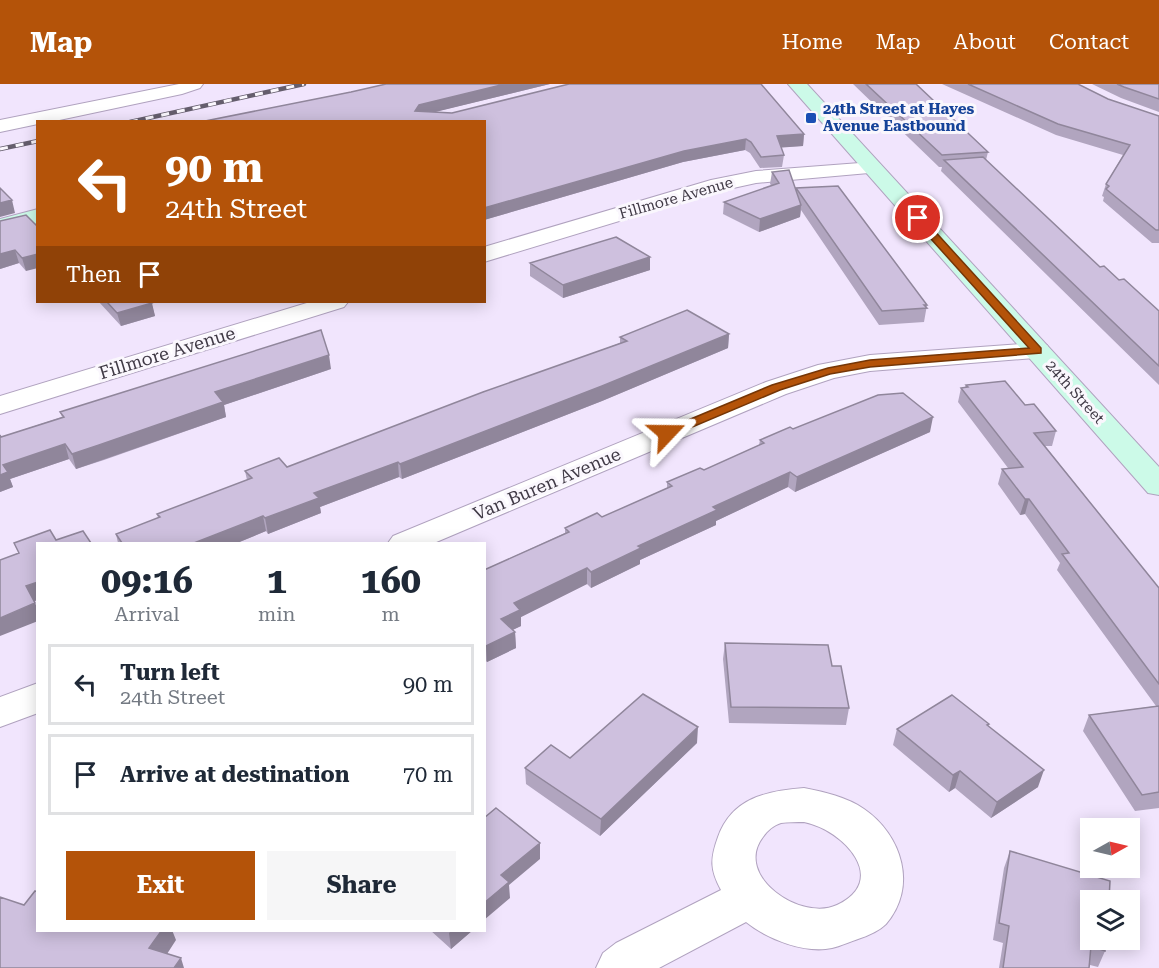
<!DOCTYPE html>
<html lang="en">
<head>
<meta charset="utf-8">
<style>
  :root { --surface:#fff; --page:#f6f6f7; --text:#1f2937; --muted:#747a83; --line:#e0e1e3; --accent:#b45309 }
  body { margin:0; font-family:"Roboto Serif",serif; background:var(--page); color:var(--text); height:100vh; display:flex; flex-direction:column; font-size:22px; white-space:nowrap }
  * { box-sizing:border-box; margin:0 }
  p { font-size:20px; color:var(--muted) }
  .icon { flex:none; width:33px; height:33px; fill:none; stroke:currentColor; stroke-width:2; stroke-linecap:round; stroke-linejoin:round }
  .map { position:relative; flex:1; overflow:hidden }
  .drawer { position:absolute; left:36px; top:458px; width:450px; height:390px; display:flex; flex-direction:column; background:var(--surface); border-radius:0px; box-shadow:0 3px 15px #0003 }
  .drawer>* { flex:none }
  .banner { position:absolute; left:36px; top:36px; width:450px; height:183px; border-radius:0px; box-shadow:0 3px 15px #0003; background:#b45309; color:#fff; overflow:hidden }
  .needle { width:39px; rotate:82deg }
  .controls { position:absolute; left:1080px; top:734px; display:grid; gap:12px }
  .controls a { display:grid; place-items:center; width:60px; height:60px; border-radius:0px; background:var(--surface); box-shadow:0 3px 15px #0003; font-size:30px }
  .pin { position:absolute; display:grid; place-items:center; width:51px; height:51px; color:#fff; margin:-26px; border:3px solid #fff; border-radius:50%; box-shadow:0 2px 6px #0007 }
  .me { position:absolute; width:66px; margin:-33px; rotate:67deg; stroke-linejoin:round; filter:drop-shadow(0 0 4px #0008) }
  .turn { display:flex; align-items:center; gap:21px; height:126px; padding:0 30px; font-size:27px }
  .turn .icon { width:78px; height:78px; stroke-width:2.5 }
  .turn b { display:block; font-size:42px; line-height:51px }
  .then { display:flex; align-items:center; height:57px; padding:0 30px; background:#0003; gap:12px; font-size:22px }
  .eta { display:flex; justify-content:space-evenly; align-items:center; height:102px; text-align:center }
  .eta b { font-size:36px; font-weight:700; line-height:42px }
  .primary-button { display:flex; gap:12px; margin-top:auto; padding:12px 30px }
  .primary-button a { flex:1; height:69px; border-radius:0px; background:var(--accent); color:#fff; font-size:24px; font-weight:700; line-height:69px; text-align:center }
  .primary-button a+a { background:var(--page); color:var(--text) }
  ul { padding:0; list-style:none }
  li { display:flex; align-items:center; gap:18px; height:81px; margin:0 12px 9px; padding:0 18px; border:3px solid var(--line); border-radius:0px }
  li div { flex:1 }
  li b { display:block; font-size:22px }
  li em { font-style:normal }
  header { display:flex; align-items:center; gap:36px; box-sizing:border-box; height:84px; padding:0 30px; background:var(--accent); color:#fff }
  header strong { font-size:28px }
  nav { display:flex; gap:33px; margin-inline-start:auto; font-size:21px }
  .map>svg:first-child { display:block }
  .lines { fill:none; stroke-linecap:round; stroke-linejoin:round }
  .street-casing { stroke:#b0a2bf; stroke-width:2 }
  .secondary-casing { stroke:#b0a2bf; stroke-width:2 }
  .street { fill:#fff; fill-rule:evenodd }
  .secondary { fill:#ccfae8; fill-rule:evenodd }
  .rail-casing { stroke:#655e6d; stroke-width:4.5 }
  .rail { stroke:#faf7fd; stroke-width:3; stroke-dasharray:8; stroke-linecap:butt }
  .wall { fill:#b1a5bf }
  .shaded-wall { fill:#90869b }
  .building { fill:#cec0de; stroke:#90869b; stroke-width:1.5 }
  .route { fill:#b45309; stroke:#753606; stroke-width:1.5 }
  .transit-dot { fill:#1a4fb4; stroke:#faf7fd; stroke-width:2 }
  .labels { text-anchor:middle; stroke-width:6; stroke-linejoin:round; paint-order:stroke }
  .far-transit-label { font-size:15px; font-weight:bold; fill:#164399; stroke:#faf7fd; text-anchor:start }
  .far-street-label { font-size:15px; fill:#403a46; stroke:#faf7fd }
  .street-label { font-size:18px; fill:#403a46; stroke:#faf7fd }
</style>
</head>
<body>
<header>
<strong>Map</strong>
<nav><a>Home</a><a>Map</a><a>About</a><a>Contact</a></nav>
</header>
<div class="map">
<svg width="1159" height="884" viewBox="0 0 1159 884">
  <rect width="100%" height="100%" fill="#f1e5fd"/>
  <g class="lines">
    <g class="street-casing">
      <path id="street" d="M179,0H203L200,4L182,10L50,38H38V40L0,48V36Z
        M873,78L880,80L883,84L880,88L756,99L715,108L484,178V163L711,96L756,87Z
        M310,218H348L344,223L0,330V312Z
        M1037,259L1047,261L1050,267L1047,273L870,287L834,294L786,310L434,459H388L393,452L766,298L818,281L870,271Z
        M38,599V629L0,643V613Z
        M804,704C824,708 847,713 864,725C902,751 918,803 886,840C879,847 867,852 858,855C849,858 840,862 832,864C805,870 767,855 746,838L659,884H596L603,869L616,859L721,806C710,786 710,775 718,753C732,714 766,707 804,704ZM804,738C844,746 890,796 837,821C801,838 733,792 763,753C767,747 774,741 781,739C788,738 797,738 804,738Z"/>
    </g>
    <g class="secondary-casing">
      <path id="secondary" d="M788,0H807L1159,383V411L1148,409Z
        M38,125V139L0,149V135Z"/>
    </g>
    <use href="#street" class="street"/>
    <use href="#secondary" class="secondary"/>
    <g class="rail-casing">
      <path id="rail" d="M130,38L304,0
        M0,65L38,57"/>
    </g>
    <use href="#rail" class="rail"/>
  </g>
  <path class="wall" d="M386,0H550L434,28L804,50L803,62L781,63L784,71L782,83L760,84L750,69L745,66L683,78L484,136V38H200L351,8Z
    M853,0H916L988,68L986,76L1100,183L1159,227V301L941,87L942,83H939Z
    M942,0H1078L1108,15L1159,32V159H1152L1103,117L1104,113L1102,112L1106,100L1123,71L1056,51Z
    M1092,0H1159V28L1121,14Z
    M772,88L796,105L927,221L924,238L879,241L801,126L800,133L759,148L723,130L724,118L772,102L770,100Z
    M26,131V187L19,179L0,185V137Z
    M650,173V186L563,214L530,192V179Z
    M99,218H151L155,232L121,242Z
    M729,250L728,264L602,317L402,395L399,393L320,423L321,429L268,450L266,447L237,459H118L116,450L158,434L157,430L247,396L245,387L287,383L620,259V253Z
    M331,285L224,321L226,333L104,376L76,385L69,375L10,395L13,403L0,408L1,353L62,333L60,328Z
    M966,301L1025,321L1056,347L1052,362H1045L1159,504V724L1135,727L1083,647L1089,631L1156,622L1057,486L1060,479L1025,430L1020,431L998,400L1002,385L1008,384L958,318L961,304L965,303Z
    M793,345L930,348L795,408L788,403L716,437V441L640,476V480L591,504L587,500L521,533V542L512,546L515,548L516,564L487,578L484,575V486L565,449V444L602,433L667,404V398L704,386L759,361L760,356Z
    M725,559L832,582L849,624L846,641L729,639L723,575Z
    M989,640L988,642L1038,703L991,734L955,704L949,708L893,661L897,645Z
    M697,659L600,752L526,700L525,684L570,674Z
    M1010,767L1105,867L1098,883L1090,881L1089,884H999L1003,859L993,856L1004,784Z
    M430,846H473L451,865Z"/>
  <path class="shaded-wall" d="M505,0H550L419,32L415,27L419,21Z
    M804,50L803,62L776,64L777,52Z
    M746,55L745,66L683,78L484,136V124L684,67Z
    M12,116L15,129L0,133V119Z
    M801,121L800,133L759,148L760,135Z
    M15,166L19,179L0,185V170Z
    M38,170V184L26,187L22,174Z
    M650,173V186L563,214V201Z
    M152,219L155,232L121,242L117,229Z
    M729,250L728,264L602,317L402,395L400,380Z
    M329,271L331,285L224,321L226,333L76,385L72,370L215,308Z
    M933,333L930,348L795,408L797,393Z
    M65,360L69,375L10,395L13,403L0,408V391L3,381Z
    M398,378L399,393L320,423L321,429L268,450L265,434L314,409Z
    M790,388L788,403L716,437V441L640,476V480L591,504V488L638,462L713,423Z
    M1025,415H1029L1025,430L1020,431Z
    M263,432L266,447L237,459H194Z
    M587,484V500L521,533V542L502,551L501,535L514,519Z
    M38,498V516L32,518L26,502Z
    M35,519L38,525V537L0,552V534Z
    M515,548L516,564L487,578L486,562Z
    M698,643L697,659L600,752L601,735Z
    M1044,686L1038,703L991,734L997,718Z
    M960,687L955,704L949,708L953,691Z
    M540,759V775L509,801L510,814L484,836V819L501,791Z
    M162,846H172L176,856L158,884L149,864Z
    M452,846H473L451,865L449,849Z
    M181,874L184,884H174Z"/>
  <path class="building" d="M386,0H505L419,21L415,27L452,29L569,0H761L804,50L777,52L784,71L761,73L751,58L746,55L684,67L484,124V38H200L351,8Z
    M866,0H916L988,68L942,71Z
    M968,0H1078L1108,15L1159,32V146H1156L1106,105L1109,102L1106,100L1130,61L1058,40Z
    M1117,0H1159V15L1124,3Z
    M983,73L1100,183L1104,182L1119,196L1124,195L1159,227V282L944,76Z
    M789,86L801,121L760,135L724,118L779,99L772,88Z
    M838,102L927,221H924L927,224L882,227L796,104Z
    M0,104L12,116L0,119Z
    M26,131L38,143V170L22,174L15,166L0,170V137Z
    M616,153L650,173L563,201L530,179Z
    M107,218H151L152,219L117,229Z
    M687,226L729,250L602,302L400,380L398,378L314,409L319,414L265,434L263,432L194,459H122L116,450L160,433L157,430L252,394L245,387L279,374L287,383L483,308L627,257L620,253Z
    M321,246L329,271L215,308L223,318L99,361L72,370L65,360L3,381L8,388L0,391V351L1,353L64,333L60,328Z
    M1005,297L1025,321L1034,320L1056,347L1034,349L1159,504V600L1062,470L1069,469L1029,415H1025L1002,385L1023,383L961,304L968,303L966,301Z
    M903,309L933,333L797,393L790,388L713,423L717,426L638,462L641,464L591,488L587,484L514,519L520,526L501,535L515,548L486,562L484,560V486L569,448L565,444L597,429L602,433L672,402L667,398L700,384L704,386L764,359L760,356L790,343L793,345L878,311Z
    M50,446L56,456L83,447L91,459H38V498L26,502L35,519L0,534V476L19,469L14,459Z
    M725,559L828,561L832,582H841L849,624L731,623Z
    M643,610L698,643L601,735L525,684L551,661L570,674Z
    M952,611L989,640L987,641L1044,686L997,718L960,687L953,691L897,645Z
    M1159,622V708L1142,711L1089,631Z
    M496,724L540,759L501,791L509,798L484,819V734Z
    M1010,767L1110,797L1109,816H1090V855H1106L1105,867L1091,862L1089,884H1003L1009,842L999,839Z
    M35,807L38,808V846H162L149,864L181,874L174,884H0V813L24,821Z"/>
  <path class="route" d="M918,131L921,132L1041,264V269L870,283L830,290L780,306L671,352H662L660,349L662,347L772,301L828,284L870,276L1029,264L914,136L913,134Z"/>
  <rect class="transit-dot" x="805" y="28" width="12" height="12" rx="3"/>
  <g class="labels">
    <g class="far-transit-label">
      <text x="823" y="30">24th Street at Hayes<tspan x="823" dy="17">Avenue Eastbound</tspan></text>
    </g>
    <g class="far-street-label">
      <text transform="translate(676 114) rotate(-16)" y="5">Fillmore Avenue</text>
      <text transform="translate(1075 308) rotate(48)" y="5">24th Street</text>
    </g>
    <g class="street-label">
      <text transform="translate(167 269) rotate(-17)" y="6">Fillmore Avenue</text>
      <text transform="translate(547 400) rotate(-23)" y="6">Van Buren Avenue</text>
    </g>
  </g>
</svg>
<div class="controls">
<a><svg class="needle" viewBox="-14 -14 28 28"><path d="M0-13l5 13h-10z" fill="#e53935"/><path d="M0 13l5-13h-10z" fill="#747a83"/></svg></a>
<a><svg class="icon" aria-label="layers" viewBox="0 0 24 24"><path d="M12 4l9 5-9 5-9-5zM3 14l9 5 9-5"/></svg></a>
</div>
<div class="pin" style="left:918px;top:134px;background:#d93025"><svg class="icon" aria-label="arrive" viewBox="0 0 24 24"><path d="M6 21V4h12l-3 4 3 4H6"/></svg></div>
<svg class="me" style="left:667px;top:349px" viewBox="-20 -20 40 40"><path d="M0-17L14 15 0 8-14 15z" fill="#b45309" stroke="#fff" stroke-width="4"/></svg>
<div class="banner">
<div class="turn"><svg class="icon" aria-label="left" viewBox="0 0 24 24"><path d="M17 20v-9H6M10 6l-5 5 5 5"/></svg><div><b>90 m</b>24th Street</div></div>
<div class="then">Then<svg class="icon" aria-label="arrive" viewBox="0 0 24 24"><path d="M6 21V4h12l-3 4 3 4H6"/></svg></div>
</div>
<section class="drawer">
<div class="eta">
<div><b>09:16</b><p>Arrival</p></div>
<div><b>1</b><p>min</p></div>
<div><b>160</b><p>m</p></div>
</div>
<ul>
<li><svg class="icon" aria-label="left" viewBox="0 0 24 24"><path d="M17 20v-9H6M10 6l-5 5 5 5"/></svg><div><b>Turn left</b><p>24th Street</p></div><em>90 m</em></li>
<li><svg class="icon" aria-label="arrive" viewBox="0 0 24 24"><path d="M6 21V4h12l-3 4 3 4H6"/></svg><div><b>Arrive at destination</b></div><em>70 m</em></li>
</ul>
<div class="primary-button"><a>Exit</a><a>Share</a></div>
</section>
</div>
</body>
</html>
